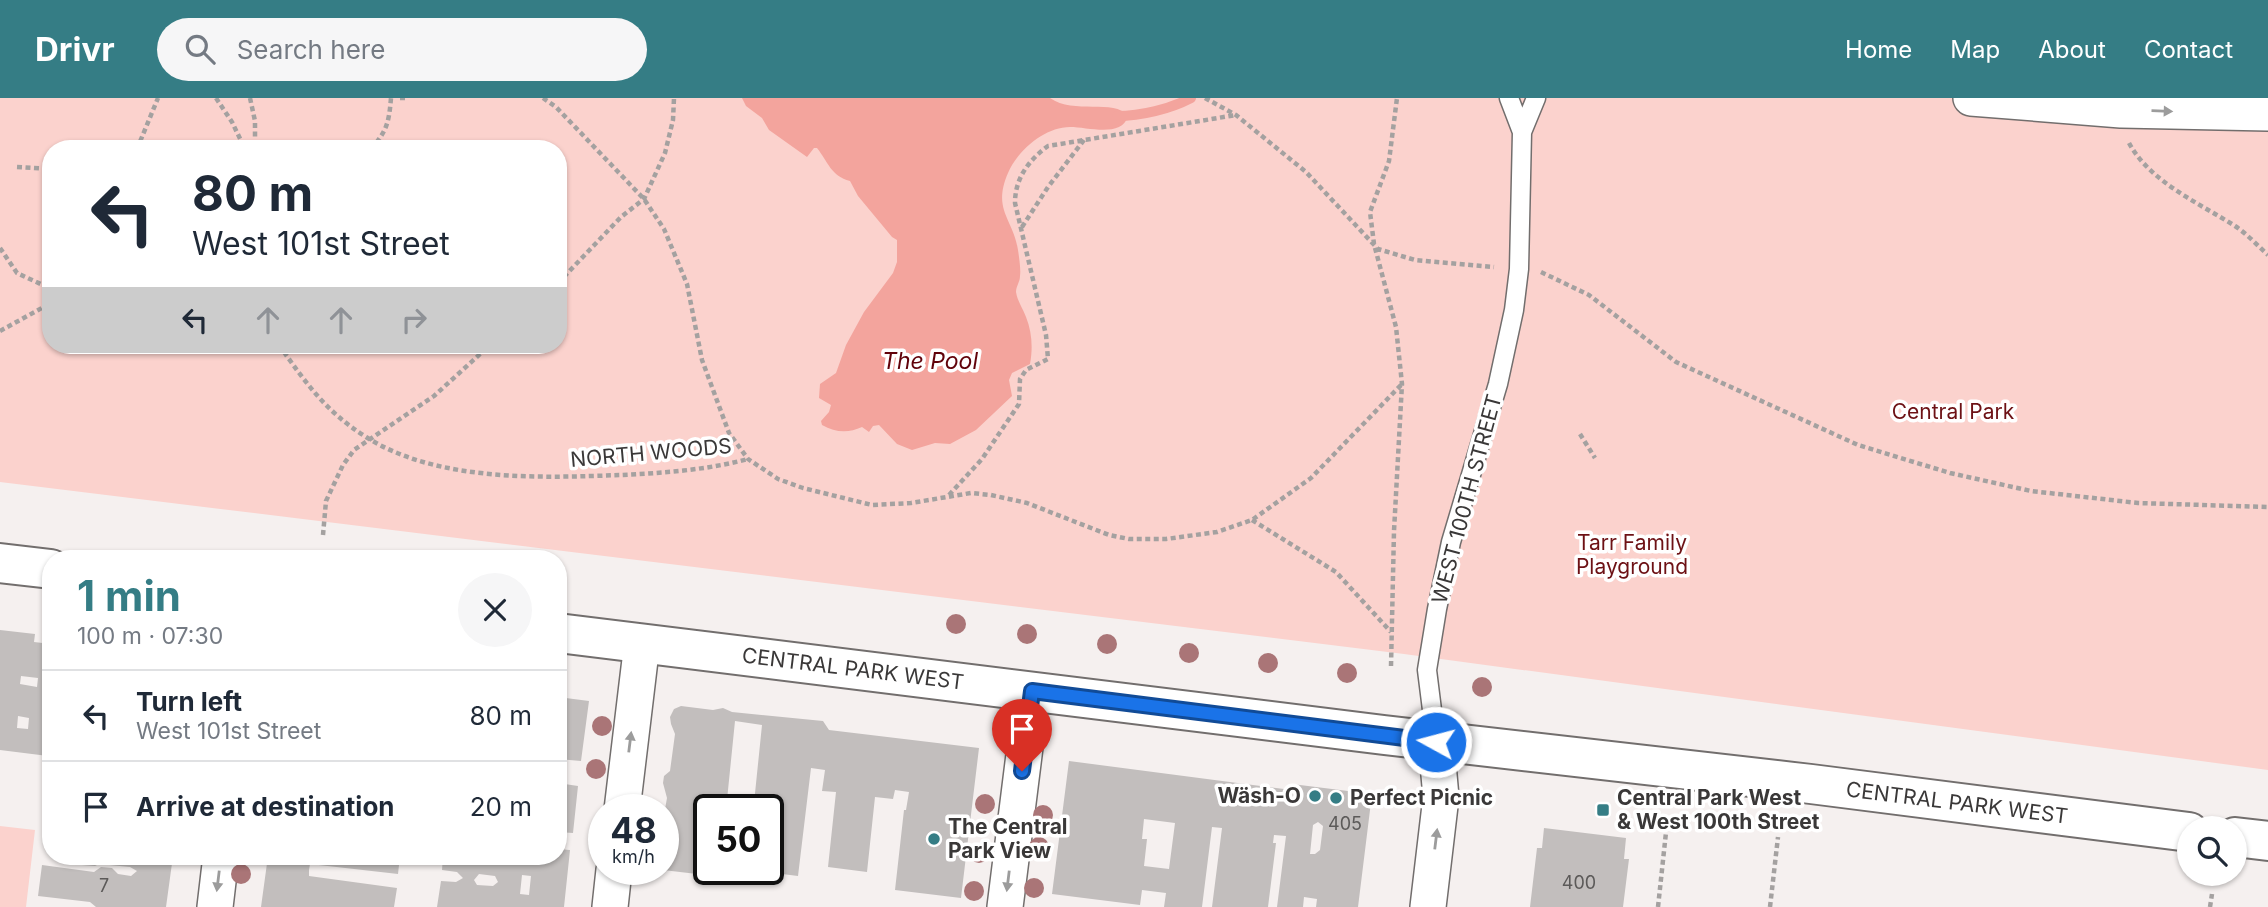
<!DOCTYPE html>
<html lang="en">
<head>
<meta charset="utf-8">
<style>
  :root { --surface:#fff; --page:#f6f6f7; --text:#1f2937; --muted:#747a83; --line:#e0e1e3; --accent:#357d85 }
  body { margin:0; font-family:Inter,sans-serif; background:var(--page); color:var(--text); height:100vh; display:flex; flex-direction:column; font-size:26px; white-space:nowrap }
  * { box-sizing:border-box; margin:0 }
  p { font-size:23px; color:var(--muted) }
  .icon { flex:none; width:38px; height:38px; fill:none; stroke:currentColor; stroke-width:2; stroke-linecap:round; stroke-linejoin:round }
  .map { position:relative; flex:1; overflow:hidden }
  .panel { position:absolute; left:42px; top:452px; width:525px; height:315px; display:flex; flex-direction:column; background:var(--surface); border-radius:28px; box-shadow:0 2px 5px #0004 }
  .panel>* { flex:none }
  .guide { position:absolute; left:42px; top:42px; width:525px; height:214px; border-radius:28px; box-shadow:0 2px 5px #0004; background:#fff; color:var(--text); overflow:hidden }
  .fabs { position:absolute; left:2177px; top:718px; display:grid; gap:14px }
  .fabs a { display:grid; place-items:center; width:70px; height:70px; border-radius:50%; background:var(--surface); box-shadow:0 2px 5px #0004; font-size:35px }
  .speed { position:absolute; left:588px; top:696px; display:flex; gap:14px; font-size:35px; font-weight:700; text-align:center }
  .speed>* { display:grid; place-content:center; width:91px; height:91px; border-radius:50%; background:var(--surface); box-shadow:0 2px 5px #0004; line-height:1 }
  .speed small { font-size:18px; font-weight:400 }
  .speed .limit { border:4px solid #111; border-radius:10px; background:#fff; color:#111 }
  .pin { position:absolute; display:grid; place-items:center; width:60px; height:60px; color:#fff; margin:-72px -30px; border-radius:50% 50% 50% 0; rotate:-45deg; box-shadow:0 0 7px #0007 }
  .pin .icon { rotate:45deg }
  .me { position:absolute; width:77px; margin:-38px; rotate:277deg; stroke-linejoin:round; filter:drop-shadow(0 0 5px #0008) }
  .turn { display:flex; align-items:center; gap:24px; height:147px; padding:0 35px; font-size:32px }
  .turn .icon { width:91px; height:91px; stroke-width:2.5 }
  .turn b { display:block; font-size:49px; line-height:60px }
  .lanes { display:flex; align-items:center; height:66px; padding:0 35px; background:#0003; justify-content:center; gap:35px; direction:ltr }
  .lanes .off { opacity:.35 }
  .round { display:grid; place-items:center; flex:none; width:74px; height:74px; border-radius:37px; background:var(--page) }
  .overview { display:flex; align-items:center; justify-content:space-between; height:119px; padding:0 35px }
  h1 { font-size:42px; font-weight:700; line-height:52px; color:var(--accent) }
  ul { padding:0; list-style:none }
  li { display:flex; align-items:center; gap:21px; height:91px; padding:0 35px; border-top:2px solid var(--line) }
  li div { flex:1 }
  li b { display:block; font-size:26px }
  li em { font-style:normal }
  header { display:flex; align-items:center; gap:42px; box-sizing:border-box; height:98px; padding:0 35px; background:var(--accent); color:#fff }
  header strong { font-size:33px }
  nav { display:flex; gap:38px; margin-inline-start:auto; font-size:24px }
  .search { width:490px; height:63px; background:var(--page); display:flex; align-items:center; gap:18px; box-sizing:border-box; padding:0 24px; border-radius:38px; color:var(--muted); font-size:26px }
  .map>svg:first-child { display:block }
  .green { fill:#fbd2cd; fill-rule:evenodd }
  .water { fill:#f3a49d }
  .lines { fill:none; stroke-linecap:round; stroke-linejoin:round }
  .stream { stroke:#f3a49d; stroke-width:10 }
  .building { fill:#c2bebd; fill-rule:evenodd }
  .lane-casing { stroke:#726e6d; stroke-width:21 }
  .street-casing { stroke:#726e6d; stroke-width:38 }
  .secondary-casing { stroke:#726e6d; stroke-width:42 }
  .path { stroke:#a4a1a0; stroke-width:4.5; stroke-dasharray:5 3.5; stroke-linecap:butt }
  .lane { stroke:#fff; stroke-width:18 }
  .street { stroke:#fff; stroke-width:35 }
  .secondary { stroke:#fff; stroke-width:38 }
  .tree { fill:#aa7577 }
  .oneway { fill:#9c9c9c }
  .route-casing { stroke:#114b97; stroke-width:18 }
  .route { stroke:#1a73e8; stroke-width:12 }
  .poi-dot { fill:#357d85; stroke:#fff; stroke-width:2.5 }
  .labels { text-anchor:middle; stroke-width:7; stroke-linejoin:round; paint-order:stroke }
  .number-label { font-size:18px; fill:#5c5a59 }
  .park-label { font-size:21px; fill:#6d1115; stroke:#fff }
  .street-label { font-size:21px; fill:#3a3838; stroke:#fff }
  .poi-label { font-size:21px; font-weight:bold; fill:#3a3838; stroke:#fff; text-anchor:start }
  .water-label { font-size:23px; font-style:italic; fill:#61020a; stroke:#fff }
</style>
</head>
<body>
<header>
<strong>Drivr</strong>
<div class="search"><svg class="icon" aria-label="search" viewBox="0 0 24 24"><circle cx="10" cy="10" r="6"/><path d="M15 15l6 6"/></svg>Search here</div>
<nav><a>Home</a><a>Map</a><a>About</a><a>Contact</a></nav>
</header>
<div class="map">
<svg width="2268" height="809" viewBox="0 0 2268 809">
  <rect width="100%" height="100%" fill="#f5f0ef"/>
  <path class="green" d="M0,0H2268V672L1404,556L0,384ZM51,51H558V247H51Z
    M0,728L35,732L26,809H0Z"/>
  <path class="water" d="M742,0H1050C1074,17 1114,0 1128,18C1122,40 1088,29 1070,29C1045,29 1018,52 1008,75C992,112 1013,120 1018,152C1019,159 1021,171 1020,178C1020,184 1016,188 1016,194C1017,202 1023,211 1026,219C1032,234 1033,250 1030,266L1012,275L1009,282L1012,298L976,332L950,346L935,345L912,352L897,346L879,327L873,328L869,334L862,329C849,335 836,335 822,327L821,323L829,314L831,307L819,300L820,286L836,275L846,247L864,214L893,175L897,164V142L892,139L858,98L850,83C831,78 828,64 817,50H814L807,59L769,32L762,20L746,8Z"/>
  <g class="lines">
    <path class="stream" d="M1117,18C1141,18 1170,11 1191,0"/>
  </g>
  <path class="building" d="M0,532L35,536L34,544L51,546V665H47L48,658L0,652ZM21,578L38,580L37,589L20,586ZM18,618L29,620L28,631L17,630Z
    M558,599L589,603L581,663L558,661Z
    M681,608L713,612L723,610L732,614L823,623L829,632L979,650L961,800L895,792L904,712H906L909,694L895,692L893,701L875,699L867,774L828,769L836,694L822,693L825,672L811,670L798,778L757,773L768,772V712H709V772H715L714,778L663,772V722L667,700L663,685L664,678L670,673L675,636L671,626L670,619L674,611ZM735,623L762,627L754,705L727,702Z
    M1069,663L1292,692V686L1372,696L1358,809H1316L1317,801L1304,799L1303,809H1277L1286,738L1274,737L1273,745H1276L1268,809H1212L1222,730L1212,729L1202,809H1164L1166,795L1142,792L1140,807L1052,796ZM1144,721L1175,725L1169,771L1144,768L1147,741H1142ZM1318,724L1323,728L1320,752L1315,756H1310L1313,727Z
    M558,685L578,688L573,735L558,734Z
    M1544,730L1626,740L1624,761H1629L1623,809H1530L1537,750H1542Z
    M558,751L570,752L564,809H437L441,783L456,784L463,780L457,774L442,772L443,758H558ZM479,776L495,778L498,784L493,788L477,787L474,782ZM522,777L531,778L529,797L520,796Z
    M67,758H173L166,809H96L90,804L38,798L42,767L94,774L101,769L112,770L118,776L131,778L137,773L130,769L99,766L95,768L82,767L79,761Z
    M268,758H400L398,776L310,766L309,772V778L397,790L394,809H261Z"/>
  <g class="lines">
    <g class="lane-casing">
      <path id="lane" d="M1522,34L1536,0
        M1436,644L1427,572L1437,511L1451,444L1498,286L1514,212L1519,171L1522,34L1509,0"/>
    </g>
    <g class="street-casing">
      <path id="street" d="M1971,0L2121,12L2268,15
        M622,712L642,545
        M215,809L221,758
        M610,809L614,772
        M1005,809L1032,593
        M1428,809L1441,699L1436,644"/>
    </g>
    <g class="secondary-casing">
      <path id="secondary" d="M0,465L51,471
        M558,535L1384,637L1811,686L2189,734
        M2235,739L2268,743"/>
    </g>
    <path class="path" d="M216,0L232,24L245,51
      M250,0L255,23V51
      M400,0H407
      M543,0L556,9L644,101L664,131L687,186L702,262L729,335L748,361L778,381L803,390L872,407L911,405L971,395L991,397L1027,405L1109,437L1129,441H1166L1217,434L1252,422L1311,380L1402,286
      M1205,0L1236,17L1306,74L1378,151L1415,162L1494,169
      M2129,45C2150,84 2199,105 2235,128C2247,136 2257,147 2268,157
      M137,51L158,0
      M371,51C387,33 389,24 391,0
      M17,69L51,71
      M1022,129L1048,89L1084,42
      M0,150L17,175L45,188L51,199
      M1541,174L1589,197L1676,264L1858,347L1950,375L2031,393L2138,405L2268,409
      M558,185L621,119L644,101L665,55L673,22L674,0
      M45,188L51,180
      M0,233L51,205
      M75,247L77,251L92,247
      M102,247L136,253L168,247
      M279,247C306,285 325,313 366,339C437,384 540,380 621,377C663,375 707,372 748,361
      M1580,336L1595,360
      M949,397L982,361L1019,306L1020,281L1026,272L1048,261L1046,237L1015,105C1015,80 1029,62 1048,48L1236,17
      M1252,422L1336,474L1391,534
      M323,437L326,403L343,367L354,352L434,298L490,247
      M1391,568L1394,433L1402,286L1396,229L1374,146L1370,114L1389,63L1397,0
      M1658,809L1667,725
      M1770,809L1778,739
      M2210,809L2212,796"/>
    <use href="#lane" class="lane"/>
    <use href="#street" class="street"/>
    <use href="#secondary" class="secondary"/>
  </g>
  <g class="tree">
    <circle cx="956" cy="526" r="10"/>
    <circle cx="1027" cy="536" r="10"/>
    <circle cx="1107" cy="546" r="10"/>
    <circle cx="1189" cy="555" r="10"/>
    <circle cx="1268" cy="565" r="10"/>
    <circle cx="1347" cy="575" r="10"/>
    <circle cx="1482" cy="589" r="10"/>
    <circle cx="602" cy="628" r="10"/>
    <circle cx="596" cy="671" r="10"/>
    <circle cx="985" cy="706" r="10"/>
    <circle cx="1043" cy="717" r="10"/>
    <circle cx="1039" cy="749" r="10"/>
    <circle cx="979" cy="755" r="10"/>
    <circle cx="241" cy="776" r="10"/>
    <circle cx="1034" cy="790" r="10"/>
    <circle cx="974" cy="793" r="10"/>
  </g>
  <defs><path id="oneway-solid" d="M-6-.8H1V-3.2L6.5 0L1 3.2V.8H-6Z" transform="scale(1.75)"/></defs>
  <g class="oneway">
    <use href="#oneway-solid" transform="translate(2162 13) rotate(2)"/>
    <use href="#oneway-solid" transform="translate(630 644) rotate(-83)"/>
    <use href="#oneway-solid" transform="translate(1436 741) rotate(-83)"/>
    <use href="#oneway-solid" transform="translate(218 783) rotate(97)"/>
    <use href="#oneway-solid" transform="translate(1008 783) rotate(97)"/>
  </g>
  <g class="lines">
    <g class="route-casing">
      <path id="route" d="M1022,673L1032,593L1436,644"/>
    </g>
    <use href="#route" class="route"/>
  </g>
  <g class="poi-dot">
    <circle cx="1315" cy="698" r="7"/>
    <circle cx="1336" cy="700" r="7"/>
    <rect x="1596" y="705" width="14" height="14" rx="3.5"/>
    <circle cx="934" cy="741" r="7"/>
  </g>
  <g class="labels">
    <g class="number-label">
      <text x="1345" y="732">405</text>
      <text x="1579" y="791">400</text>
      <text x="104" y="794">7</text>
    </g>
    <g class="park-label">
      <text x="1953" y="321">Central Park</text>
      <text x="1632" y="452">Tarr Family<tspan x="1632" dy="24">Playground</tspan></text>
    </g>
    <g class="street-label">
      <text transform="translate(651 355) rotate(-5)" y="7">NORTH WOODS</text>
      <text transform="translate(1467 401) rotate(-75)" y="7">WEST 100TH STREET</text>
      <text transform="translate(853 571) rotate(7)" y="7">CENTRAL PARK WEST</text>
      <text transform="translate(1957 705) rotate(7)" y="7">CENTRAL PARK WEST</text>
    </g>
    <g class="poi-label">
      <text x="1301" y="705" text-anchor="end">Wäsh-O</text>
      <text x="1350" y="707">Perfect Picnic</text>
      <text x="1617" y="707">Central Park West<tspan x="1617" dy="24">&amp; West 100th Street</tspan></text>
      <text x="948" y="736">The Central<tspan x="948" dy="24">Park View</tspan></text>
    </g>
    <g class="water-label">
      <text x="930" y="271">The Pool</text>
    </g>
  </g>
</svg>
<div class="fabs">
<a><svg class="icon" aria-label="search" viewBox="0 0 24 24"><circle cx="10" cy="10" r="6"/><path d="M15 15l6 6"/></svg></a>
</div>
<div class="speed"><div>48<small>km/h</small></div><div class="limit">50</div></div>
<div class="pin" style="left:1022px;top:673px;background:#d93025"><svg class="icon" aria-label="arrive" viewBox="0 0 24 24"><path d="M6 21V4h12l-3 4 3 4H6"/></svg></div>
<svg class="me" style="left:1436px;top:644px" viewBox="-20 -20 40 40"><circle r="17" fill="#1a73e8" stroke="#fff" stroke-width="3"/><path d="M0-11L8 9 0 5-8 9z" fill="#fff"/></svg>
<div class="guide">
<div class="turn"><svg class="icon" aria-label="left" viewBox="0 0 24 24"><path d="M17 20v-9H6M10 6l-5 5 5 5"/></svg><div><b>80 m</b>West 101st Street</div></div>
<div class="lanes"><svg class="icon" aria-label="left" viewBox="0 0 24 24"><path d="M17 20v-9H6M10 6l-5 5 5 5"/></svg><svg class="icon off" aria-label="ahead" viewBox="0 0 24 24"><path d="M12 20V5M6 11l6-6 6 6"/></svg><svg class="icon off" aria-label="ahead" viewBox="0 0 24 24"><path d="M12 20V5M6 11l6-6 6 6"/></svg><svg class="icon off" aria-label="right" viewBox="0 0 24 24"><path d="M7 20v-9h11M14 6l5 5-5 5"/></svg></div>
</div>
<section class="panel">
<div class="overview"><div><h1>1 min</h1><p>100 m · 07:30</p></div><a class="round"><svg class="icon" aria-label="close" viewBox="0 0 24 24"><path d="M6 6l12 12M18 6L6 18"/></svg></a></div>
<ul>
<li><svg class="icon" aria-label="left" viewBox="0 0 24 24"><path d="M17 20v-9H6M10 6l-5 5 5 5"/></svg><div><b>Turn left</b><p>West 101st Street</p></div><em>80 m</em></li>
<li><svg class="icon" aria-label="arrive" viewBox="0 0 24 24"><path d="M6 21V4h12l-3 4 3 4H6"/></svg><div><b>Arrive at destination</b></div><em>20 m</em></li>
</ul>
</section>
</div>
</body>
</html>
